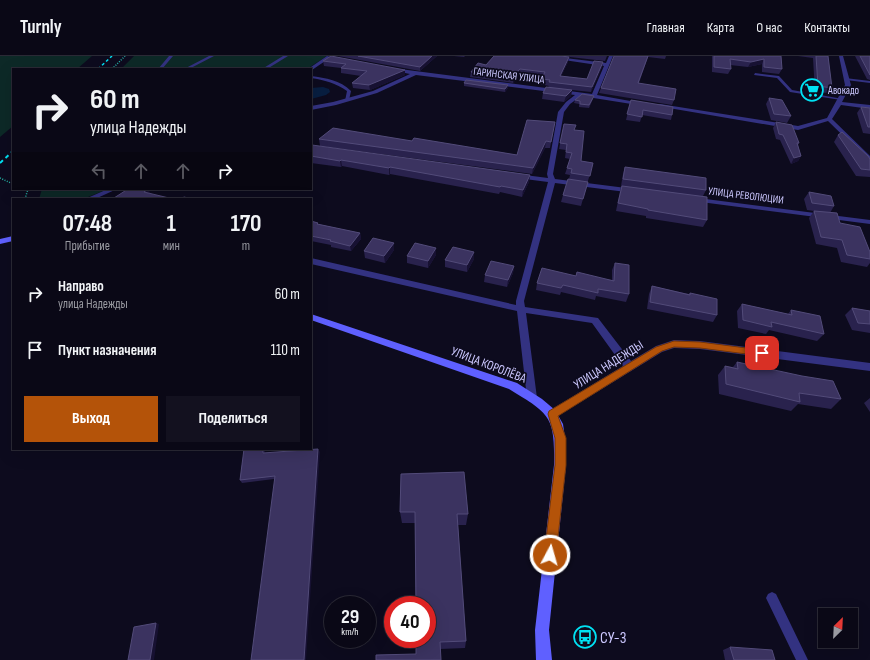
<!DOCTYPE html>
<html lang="ru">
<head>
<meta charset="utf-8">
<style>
  :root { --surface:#0a0816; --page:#13111f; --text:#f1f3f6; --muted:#999aa1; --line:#2a2935; --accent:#b45309 }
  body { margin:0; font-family:"Sofia Sans Condensed",sans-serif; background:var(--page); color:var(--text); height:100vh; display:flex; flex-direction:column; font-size:15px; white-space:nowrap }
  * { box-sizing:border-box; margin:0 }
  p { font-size:13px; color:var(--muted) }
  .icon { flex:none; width:22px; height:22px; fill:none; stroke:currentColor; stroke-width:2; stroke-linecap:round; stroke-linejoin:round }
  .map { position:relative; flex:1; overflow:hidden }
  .details { position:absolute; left:12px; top:142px; width:300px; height:252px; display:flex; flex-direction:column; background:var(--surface); border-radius:0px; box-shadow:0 4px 16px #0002,0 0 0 1px var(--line) }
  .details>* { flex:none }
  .hud { position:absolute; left:12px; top:12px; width:300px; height:122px; border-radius:0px; box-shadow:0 4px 16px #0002,0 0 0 1px var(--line); background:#0a0816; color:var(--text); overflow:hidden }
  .needle { width:26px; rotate:24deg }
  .controls { position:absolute; left:818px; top:552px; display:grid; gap:8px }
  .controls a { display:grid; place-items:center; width:40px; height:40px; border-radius:0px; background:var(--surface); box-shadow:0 4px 16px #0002,0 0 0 1px var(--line); font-size:20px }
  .speed { position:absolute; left:324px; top:540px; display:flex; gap:8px; font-size:20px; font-weight:700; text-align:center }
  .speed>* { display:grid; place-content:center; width:52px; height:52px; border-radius:50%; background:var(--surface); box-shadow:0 4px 16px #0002,0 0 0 1px var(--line); line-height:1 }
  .speed small { font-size:10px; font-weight:400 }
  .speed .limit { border:6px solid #d22; background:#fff; color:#111 }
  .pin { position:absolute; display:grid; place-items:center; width:34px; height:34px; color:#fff; margin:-17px; border-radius:8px; box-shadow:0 2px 6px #0006 }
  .me { position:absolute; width:44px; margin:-22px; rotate:6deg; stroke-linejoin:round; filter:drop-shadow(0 0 3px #0008) }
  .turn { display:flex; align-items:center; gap:14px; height:84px; padding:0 12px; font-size:18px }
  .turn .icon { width:52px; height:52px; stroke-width:2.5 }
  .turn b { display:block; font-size:28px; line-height:34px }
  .lanes { display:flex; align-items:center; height:38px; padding:0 12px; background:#0003; justify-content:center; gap:20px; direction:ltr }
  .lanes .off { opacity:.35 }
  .eta { display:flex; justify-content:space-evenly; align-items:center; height:68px; text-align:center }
  .eta b { font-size:24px; font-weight:700; line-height:28px }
  .cta { display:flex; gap:8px; margin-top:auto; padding:8px 12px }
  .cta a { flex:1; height:46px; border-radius:0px; background:var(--accent); color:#fff; font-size:16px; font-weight:700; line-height:46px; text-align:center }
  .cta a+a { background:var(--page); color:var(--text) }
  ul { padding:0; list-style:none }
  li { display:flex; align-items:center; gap:12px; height:56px; padding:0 12px }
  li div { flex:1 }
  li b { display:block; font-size:15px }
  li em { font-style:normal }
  header { display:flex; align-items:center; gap:24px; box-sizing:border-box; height:56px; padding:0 20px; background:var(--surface); border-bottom:1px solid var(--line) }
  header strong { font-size:19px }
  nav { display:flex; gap:22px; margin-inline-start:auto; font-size:14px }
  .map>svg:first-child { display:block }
  .green { fill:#0d2927 }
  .water { fill:#081e40 }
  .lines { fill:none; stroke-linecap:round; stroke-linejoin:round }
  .path { stroke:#25b6a8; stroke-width:1.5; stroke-dasharray:1 1.5; stroke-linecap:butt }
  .lane { fill:#333281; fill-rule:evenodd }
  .street { fill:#333281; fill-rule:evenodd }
  .secondary { fill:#5f60ff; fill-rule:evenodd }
  .rail-far1 { stroke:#00e2f3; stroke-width:1.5; stroke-dasharray:3 2.5; stroke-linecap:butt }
  .rail { stroke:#00e2f3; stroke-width:2; stroke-dasharray:4 3.5; stroke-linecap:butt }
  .wall { fill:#29224d }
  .shaded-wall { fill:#171132 }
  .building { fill:#3b3360; stroke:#524b79 }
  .route { fill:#b45309; stroke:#753606 }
  .labels { text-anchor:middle; stroke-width:3.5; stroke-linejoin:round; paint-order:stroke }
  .far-street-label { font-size:11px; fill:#ccc8ff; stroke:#0d0b1e }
  .far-poi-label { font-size:11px; fill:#ccc8ff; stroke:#0d0b1e; text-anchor:start }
  .street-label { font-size:13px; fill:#ccc8ff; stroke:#0d0b1e }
  .near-poi-label { font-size:16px; fill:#ccc8ff; stroke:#0d0b1e; text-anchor:start }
</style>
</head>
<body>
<header>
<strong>Turnly</strong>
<nav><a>Главная</a><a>Карта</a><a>О нас</a><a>Контакты</a></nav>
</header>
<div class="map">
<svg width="870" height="604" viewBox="0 0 870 604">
  <rect width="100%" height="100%" fill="#0d0b1e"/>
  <path class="green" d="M0,0H92L77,13H13V70L0,81Z
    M134,0H327L307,13H121Z
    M42,133H108L83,143H39Z"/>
  <path class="water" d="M323,31L329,33L330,36L326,39L311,43V32Z"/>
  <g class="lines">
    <path class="path" d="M112,13L125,0
      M0,122L13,128
      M25,143L28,133"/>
    <path class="lane" d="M169,0H173L162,13H158Z
      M209,0H214L189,13H184Z
      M283,0H288L267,13H262Z
      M755,17L779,20L792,34L843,43L841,44L790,36L777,22L754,19Z
      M311,20C326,22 340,24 351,35L349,44L345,45L347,35C336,27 324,24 311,22Z
      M845,22L870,25V27L846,24Z
      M772,536L776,538L808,604H796L766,542L768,538Z"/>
    <path class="street" d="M327,0L331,1L312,14L308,13Z
      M537,0H549L606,7L609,0H613L597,39L647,48L644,50L581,40L570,48L564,56L553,118L555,123L634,133L637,135L634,137L555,127L524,245L525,251L598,262L631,305L656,290L674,284L700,285L870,307V315L700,293L674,292L662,296L553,363L549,361L547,358L549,355L623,310L592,267L526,257L537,342L536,345L532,346L528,345L527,342L517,255L311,208V202L516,249V245L548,126L517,122L514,120L517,118L548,122L547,118L558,56L566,46L575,39L416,19L377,37L336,49L311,54V50L333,46L373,35L410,18L390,14L392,12L592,38L604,10Z
      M839,0H843L851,29L842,46L870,49V53L841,49L832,63L870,100V106L828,65L798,74L657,50L660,48L798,70L827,62L845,29Z
      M108,133H117L95,143H85Z
      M690,141L870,164V168L693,145L689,143Z"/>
    <path class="secondary" d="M13,180V185L0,188V183Z
      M311,258L517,327L542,343L555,354L563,368L565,382L566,409L549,574L552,604H536L535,574L554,409C555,360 550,358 509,333L311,264Z"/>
    <path class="rail-far1" d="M98,13L112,0"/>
    <path class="rail" d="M0,107L13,95"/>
  </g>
  <path class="wall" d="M338,0H437L420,15Z
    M454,0H465L464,1Z
    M561,0H607L605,5Z
    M614,0H666L665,3L648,1L639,27L674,44L672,49L599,37L601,32Z
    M712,0H781L782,13L779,18L762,16V8L748,11L730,9L731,13L728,18L712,16Z
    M798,0H828L832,32L828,37L815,36L813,2Z
    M855,0H870V24L867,23Z
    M323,5L405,14V19L370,34L353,32L352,27L361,20L341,17V12L324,10Z
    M568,6L561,20L587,23L603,6L602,11L591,36L572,34L571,40L564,46L542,43L543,37L548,31L549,30L540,28L541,23L543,21L520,18L513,27L470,21L471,16L486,9Z
    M464,27L508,29V32L505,36L464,30Z
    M594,40L593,43L589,52L579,51V48L574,47L575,44Z
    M769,42L791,60L787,67L771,64L766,48Z
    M631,44L672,59L671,64L642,59L640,66L626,64Z
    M861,51L870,52V78L863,77L857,57Z
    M555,66L550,92H545L532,118L320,90L319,83L412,85L517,99Z
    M776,66L799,87L798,89L801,100L798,105L791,108L780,84L776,83L773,72Z
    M564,68L575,74L581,105L593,107L581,150L561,146L563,139L569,123L570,119L565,118L570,103L565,102L566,94L559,93Z
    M838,79L870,103V121L856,120L834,86Z
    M311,90L530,119L529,126L522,141L500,136L499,138L390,118L389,119L342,110L341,111L311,107Z
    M625,111L706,134L703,140L707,164L703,171L646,162V160L616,155L621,130L623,118Z
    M809,136L834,150L830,157L870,196V207L867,211L841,206L837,192L816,188L809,162L814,155L807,154L804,143Z
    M311,165L318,168L360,177L361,183L351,195L331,191V189L311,185Z
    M394,187V194L385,207L365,202L364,195Z
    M474,196V203L467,216L445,211V204Z
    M436,199L428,212L407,207V200Z
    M615,207L629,238L626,246L596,240L595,244L561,236L560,239L536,234L537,227L576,220L612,224V214Z
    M514,210L513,217L507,231L484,226L485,219Z
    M652,230L689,238L690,237L717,259L713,266L647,253L649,238Z
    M742,248L788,258L791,254L824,278L817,285L769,274L766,278L738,272L737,255Z
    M852,252L870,255V277L852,274L845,259Z
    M737,306L841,343L831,353L798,348L791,355L719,338L718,319L725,310L733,311Z
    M870,342V356L864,347Z
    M244,393H265V397L320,396L274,423L242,427L240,424Z
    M401,418L468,458L466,469H458L466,585L465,592L440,593L416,598L415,467H402L400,456Z
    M730,591L775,604H725L723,594Z"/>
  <path class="shaded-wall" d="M432,0H437L420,15V11Z
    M569,1L568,6L559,25L560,20Z
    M764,3L762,8L748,11L751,6Z
    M603,6L602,11L591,36L592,31Z
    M520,13V18L513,27V21Z
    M405,14V19L370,34L369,29Z
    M508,29V32L505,36V33Z
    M572,34L571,40L564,46L566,40Z
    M546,85L545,92L532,118L533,112Z
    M801,100L798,105L791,108L794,102Z
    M341,104L342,110L341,111L340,105Z
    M390,111V118L389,119V112Z
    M530,119L529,126L522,141L523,134Z
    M148,133L152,140L144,136Z
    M360,177L361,183L351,195L350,190Z
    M394,187V194L385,207L384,200Z
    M436,192V199L428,212V205Z
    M474,196V203L467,216V209Z
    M514,210L513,217L507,231L508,224Z
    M263,393H265L264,401L263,397Z
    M318,393L320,396L306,604H304Z
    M156,567L159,568L154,604H150Z"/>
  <path class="building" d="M331,0L405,14L369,29L352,27L367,15L341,12L346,8L323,5Z
    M358,0H432L420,11Z
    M494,0H561L569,1L560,20L587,23L594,5L603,6L592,31L549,26L550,24L541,23L545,16L520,13L513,21L471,16L478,7L486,9Z
    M614,0H648L638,27L676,33L674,44L601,32Z
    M714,0H781L782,13L764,11V3L751,6L730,3L731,13L714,11Z
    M816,0H828L832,32L818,30Z
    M860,0H870V19Z
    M466,24L508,29L505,33L464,27Z
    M546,31L572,34L566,40L543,37Z
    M582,38L594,40L589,49L580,48V45L575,44Z
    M769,42L782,44L791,60L774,58Z
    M631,44L673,51L672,59L643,54L642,61L627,58Z
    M861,51L870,52V71H868Z
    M527,64L555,66L551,86L546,85L533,112L319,83L333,72L412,85L414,82L517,99Z
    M776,66L792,69L799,87H797L801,100L794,102L783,79L779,78Z
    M564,68L576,69L574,74L584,75L581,105L593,107L590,120L571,117L572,113L567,112L572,97L566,96L567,88L560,87Z
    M842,76L868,100L870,103V114L861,113L838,79Z
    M312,89L530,119L523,134L501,130L500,131L390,111L389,112L341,104L340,105L311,100V90Z
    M625,111L706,122V134L623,123Z
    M568,123L588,126L583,143L563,139Z
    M622,130L707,141V164L648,154V153L618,147Z
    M128,133H148L144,136L169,142L167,143H118L114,142Z
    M809,136L831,140L834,150L812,147Z
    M184,141L192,143H181Z
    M814,155L837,157L840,167L860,171L870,196V203L847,199L842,184L821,181Z
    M311,165L318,167L317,168L360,177L350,190L330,185L331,184L311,180Z
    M373,182L394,187L384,200L364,195Z
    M415,187L436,192L428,205L407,200Z
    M453,191L474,196L467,209L445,204Z
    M491,205L514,210L508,224L485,219Z
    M615,207L629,209V238L598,233V237L563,229L561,232L537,227L542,212L576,220L577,216L614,225Z
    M652,230L690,239V237L717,243V259L650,246Z
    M742,248L792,259L791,254L820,260L824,278L771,266L772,271L743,264Z
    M852,252L870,255V268L858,267Z
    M737,306L802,320L833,325L841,343L799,337L800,346L726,328L725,310L738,313Z
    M244,393H263V397L318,393L304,604H251L275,420L240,424Z
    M464,416L468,458H457L466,585L440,586L441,604H376V599L416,598V583H427V549H416L415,456H400L401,418Z
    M156,567L150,604H128L134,571Z
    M730,591L772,594L775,604H734Z"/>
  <path class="route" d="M674,285L700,286L762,294L766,297L762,300L700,292L674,291L662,295L558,360L566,382V409L556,499L555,503L550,505L546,503L544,499L555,409V382L548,358L549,355L656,291Z"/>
  <defs>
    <g id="supermarket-ring" transform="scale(1.15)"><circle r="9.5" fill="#0d0b1e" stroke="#00e2f3" stroke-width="1.5"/><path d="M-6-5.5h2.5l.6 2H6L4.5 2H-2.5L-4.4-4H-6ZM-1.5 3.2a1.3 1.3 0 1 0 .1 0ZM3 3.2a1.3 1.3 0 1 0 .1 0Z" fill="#00e2f3"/></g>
    <g id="bus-ring" transform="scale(1.15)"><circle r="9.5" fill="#0d0b1e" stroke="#00e2f3" stroke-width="1.5"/><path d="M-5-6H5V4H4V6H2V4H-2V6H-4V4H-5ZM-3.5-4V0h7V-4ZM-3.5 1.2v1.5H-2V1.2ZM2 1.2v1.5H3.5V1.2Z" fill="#00e2f3"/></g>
  </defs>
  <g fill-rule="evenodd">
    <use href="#supermarket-ring" x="812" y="34"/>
    <use href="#bus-ring" x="585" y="581"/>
  </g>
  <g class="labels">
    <g class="far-street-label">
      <text transform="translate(509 19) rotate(7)" y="4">ГАРИНСКАЯ УЛИЦА</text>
      <text transform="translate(746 139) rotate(7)" y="4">УЛИЦА РЕВОЛЮЦИИ</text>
    </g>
    <g class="far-poi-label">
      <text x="828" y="38">Авокадо</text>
    </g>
    <g class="street-label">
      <text transform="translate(489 308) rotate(21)" y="5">УЛИЦА КОРОЛЁВА</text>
      <text transform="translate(608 308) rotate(-32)" y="5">УЛИЦА НАДЕЖДЫ</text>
    </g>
    <g class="near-poi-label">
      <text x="600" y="587">СУ-3</text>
    </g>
  </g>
</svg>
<div class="controls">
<a><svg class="needle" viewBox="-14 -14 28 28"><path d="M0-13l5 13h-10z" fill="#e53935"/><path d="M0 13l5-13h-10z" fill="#999aa1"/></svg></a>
</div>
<div class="speed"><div>29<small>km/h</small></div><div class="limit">40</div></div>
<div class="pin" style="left:762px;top:297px;background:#d93025"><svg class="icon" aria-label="arrive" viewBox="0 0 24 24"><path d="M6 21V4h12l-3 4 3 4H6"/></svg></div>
<svg class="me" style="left:550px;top:499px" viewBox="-20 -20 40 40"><circle r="17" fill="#b45309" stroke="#fff" stroke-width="3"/><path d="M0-11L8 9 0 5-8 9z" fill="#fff"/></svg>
<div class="hud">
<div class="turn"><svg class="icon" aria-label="right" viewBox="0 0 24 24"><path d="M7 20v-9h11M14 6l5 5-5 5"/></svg><div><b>60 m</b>улица Надежды</div></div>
<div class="lanes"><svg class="icon off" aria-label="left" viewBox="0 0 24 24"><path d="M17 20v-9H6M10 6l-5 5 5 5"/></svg><svg class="icon off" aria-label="ahead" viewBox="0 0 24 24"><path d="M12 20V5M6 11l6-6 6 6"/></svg><svg class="icon off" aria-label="ahead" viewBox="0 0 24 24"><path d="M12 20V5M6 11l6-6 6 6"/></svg><svg class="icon" aria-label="right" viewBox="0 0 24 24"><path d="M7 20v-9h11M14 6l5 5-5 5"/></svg></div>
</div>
<section class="details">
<div class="eta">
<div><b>07:48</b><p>Прибытие</p></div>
<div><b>1</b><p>мин</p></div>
<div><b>170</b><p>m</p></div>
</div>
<ul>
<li><svg class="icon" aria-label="right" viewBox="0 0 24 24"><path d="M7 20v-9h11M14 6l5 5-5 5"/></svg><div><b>Направо</b><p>улица Надежды</p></div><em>60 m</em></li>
<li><svg class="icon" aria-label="arrive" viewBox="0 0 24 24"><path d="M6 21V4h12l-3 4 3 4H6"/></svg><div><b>Пункт назначения</b></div><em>110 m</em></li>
</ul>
<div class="cta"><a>Выход</a><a>Поделиться</a></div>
</section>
</div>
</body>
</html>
